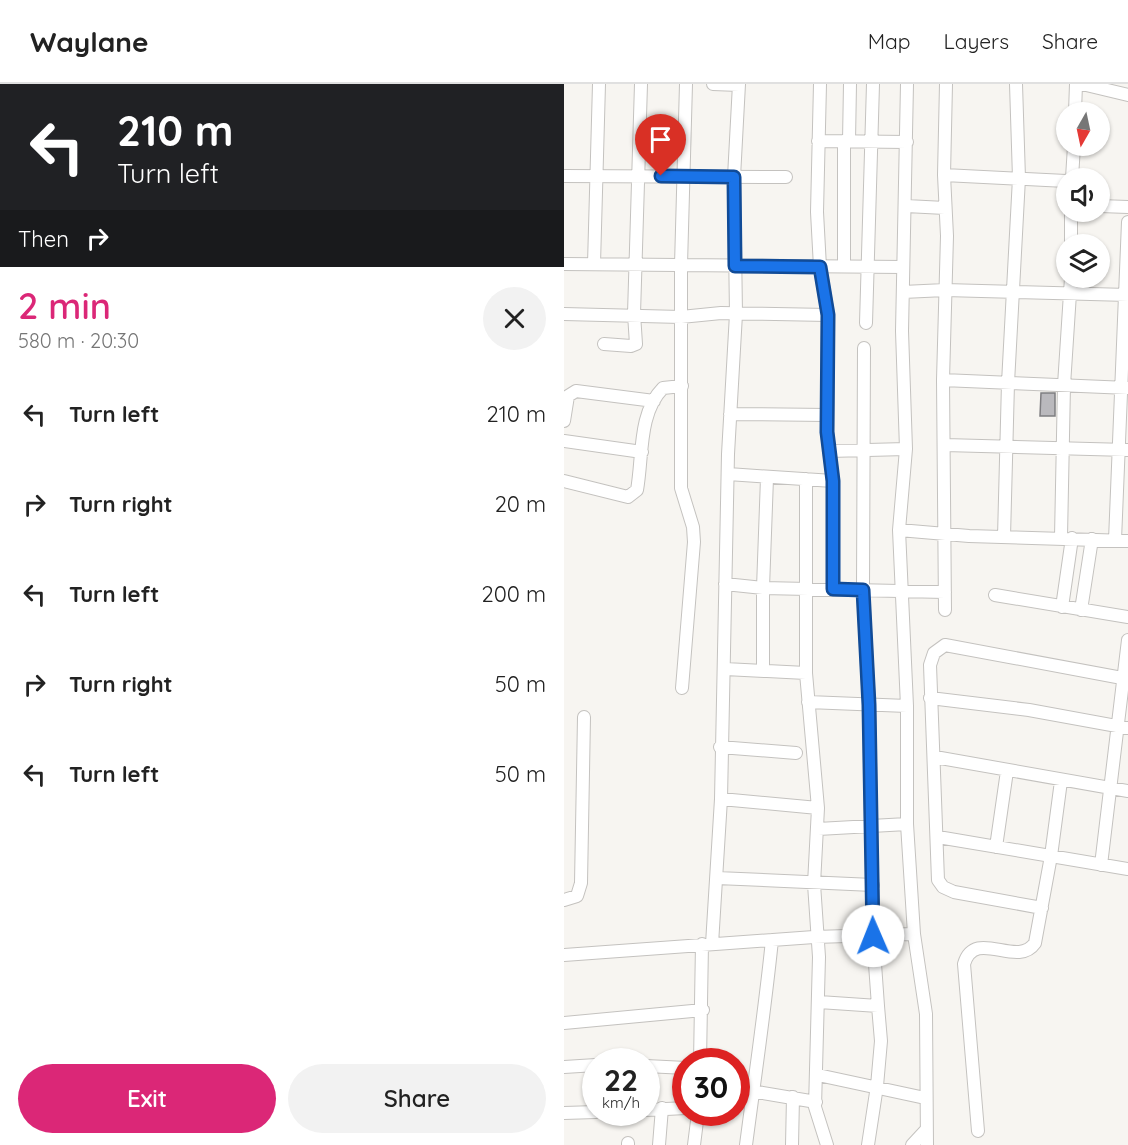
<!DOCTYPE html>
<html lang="en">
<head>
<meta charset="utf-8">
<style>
  :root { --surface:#fff; --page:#f2f2f2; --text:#222; --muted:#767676; --line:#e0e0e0; --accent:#db2777 }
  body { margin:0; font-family:Quicksand,sans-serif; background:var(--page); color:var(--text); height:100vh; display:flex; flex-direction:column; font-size:22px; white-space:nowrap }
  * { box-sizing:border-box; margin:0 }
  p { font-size:20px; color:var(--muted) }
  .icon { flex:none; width:33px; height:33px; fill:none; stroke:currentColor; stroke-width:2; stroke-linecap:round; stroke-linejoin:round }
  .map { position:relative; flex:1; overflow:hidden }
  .side { display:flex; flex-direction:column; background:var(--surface); width:564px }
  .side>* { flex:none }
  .guide { background:#202124; color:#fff; overflow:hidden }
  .needle { width:39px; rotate:189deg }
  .buttons { position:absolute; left:492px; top:18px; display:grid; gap:12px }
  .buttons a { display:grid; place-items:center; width:54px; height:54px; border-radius:50%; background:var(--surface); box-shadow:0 2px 4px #0004; font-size:30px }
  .speed { position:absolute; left:18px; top:964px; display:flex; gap:12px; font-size:30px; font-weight:700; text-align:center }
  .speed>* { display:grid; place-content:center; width:78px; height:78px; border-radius:50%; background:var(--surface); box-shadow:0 2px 4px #0004; line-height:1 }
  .speed small { font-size:15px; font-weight:400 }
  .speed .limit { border:9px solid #d22; background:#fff; color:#111 }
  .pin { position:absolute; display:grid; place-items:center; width:51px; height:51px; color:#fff; margin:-62px -26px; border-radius:50% 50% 50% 0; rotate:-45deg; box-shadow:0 0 6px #0007 }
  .pin .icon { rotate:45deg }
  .me { position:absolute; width:66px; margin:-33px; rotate:359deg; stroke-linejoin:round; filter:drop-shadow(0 0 4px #0008) }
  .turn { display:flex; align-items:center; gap:21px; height:126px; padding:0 18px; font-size:27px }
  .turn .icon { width:78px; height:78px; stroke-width:2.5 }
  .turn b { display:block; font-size:42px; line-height:51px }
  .then { display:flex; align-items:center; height:57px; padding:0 18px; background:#0003; gap:12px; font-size:22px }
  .round { display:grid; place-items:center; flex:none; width:63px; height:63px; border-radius:32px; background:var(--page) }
  .summary { display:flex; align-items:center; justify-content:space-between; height:102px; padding:0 18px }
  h1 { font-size:36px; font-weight:600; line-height:45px; color:var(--accent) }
  .cta { display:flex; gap:12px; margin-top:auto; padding:12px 18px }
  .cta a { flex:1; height:69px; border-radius:36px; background:var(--accent); color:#fff; font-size:24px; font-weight:600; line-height:69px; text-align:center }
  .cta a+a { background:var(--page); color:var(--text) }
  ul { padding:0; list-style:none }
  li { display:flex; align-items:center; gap:18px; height:90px; padding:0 18px }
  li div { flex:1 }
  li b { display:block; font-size:22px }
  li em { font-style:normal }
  header { display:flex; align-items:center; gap:36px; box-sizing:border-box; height:84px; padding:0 30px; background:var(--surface); border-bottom:2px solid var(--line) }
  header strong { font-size:28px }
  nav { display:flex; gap:33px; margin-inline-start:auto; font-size:21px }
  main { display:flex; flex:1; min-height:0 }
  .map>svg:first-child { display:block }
  .building { fill:#bab9bd; stroke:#7e7d80; stroke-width:1.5 }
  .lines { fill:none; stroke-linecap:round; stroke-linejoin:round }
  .minor-casing { stroke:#c4c2bf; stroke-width:14 }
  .minor { stroke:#fff; stroke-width:12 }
  .route-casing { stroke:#114b97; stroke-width:15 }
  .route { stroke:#1a73e8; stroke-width:10 }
</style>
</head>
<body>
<header>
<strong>Waylane</strong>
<nav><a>Map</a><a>Layers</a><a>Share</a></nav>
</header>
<main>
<section class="side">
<div class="guide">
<div class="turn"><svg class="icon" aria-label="left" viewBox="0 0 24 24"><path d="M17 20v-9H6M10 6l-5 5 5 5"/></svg><div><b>210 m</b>Turn left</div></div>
<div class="then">Then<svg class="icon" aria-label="right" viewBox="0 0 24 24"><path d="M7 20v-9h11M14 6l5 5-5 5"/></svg></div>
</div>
<div class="summary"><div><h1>2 min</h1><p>580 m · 20:30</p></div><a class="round"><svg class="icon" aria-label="close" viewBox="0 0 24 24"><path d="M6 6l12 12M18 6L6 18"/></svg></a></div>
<ul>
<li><svg class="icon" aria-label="left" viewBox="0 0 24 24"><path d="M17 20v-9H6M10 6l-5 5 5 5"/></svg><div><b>Turn left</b></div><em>210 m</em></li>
<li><svg class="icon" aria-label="right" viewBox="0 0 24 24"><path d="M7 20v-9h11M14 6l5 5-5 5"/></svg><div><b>Turn right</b></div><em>20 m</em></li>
<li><svg class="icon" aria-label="left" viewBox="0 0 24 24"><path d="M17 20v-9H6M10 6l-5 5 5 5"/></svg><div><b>Turn left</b></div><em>200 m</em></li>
<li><svg class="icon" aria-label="right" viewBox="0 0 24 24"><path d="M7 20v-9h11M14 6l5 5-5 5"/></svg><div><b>Turn right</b></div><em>50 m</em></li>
<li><svg class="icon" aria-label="left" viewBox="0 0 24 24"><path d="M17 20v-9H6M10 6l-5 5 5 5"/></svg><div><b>Turn left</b></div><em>50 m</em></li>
</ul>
<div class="cta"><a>Exit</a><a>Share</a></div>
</section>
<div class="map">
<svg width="564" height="1061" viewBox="0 0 564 1061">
  <rect width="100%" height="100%" fill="#f7f5f1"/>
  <path class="building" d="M477,309H491V332H476Z"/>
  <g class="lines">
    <g class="minor-casing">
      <path id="minor" d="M149,0L175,1
        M256,0L253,128L256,183L264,231L263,348L269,397V505
        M343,0L338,247L342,365L335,446L343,622V740L350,850L362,930L363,1061
        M518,0L564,11
        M511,28L512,0
        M254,57L343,58
        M280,57V181
        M285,57L286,0
        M380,91L502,97
        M0,92L222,93
        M508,94L510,62
        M342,122L381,124
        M536,122L564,123
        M507,160V128
        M0,180L339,183
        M30,180L35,0
        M339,208L381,206L564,211
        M0,230L117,233L157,229L264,231
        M302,239L309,0
        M40,260L67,262L72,260L70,230L77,0
        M379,296L564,304
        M166,330L263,331
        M0,337L4,312L12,307L90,317
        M0,357L78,368
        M381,361L563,366
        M265,367L342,365
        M164,390L269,397
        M242,395V589
        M0,397L64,413L73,406C79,373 74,329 99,304L118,302
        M335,446L405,452L564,457
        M440,453L444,299L455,94L452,0
        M497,453L500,301L507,194
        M551,456L564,138
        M161,500L199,504L381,508
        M431,511L564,533
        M498,523L508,454
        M381,526L379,296L383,152L380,91L382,0
        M517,526L528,455
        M161,585L242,589L254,724L250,800L255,873L251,1023L263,1061
        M199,587V504L203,394
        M118,604L130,458L129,443L117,404V181L122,0
        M366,614L465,626L564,644
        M244,618L343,622
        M156,663L232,669
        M371,673L564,707
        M157,715L254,724
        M254,745L343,740
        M374,753L564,785
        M432,763L443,687
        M537,781L564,556
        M153,794L309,801
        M0,816L13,812L17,799L20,633
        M478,824L390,808L379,803L374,796L366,581L370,569L381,561L558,594
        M148,860L157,715L164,370L172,230L170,93L175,0
        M0,871L250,853L350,850
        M255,918L314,922L309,852L305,621L299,506L300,264
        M0,939L139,926
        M136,978L138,860
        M82,982L122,984
        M0,983L32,981
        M254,991L361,1014
        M187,1007L252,1018
        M82,1026L122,1024
        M0,1029L32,1028
        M414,1047L400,880C411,843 453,885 471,859L487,772L497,697
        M64,1061V1059
        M95,1061L98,1024
        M130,1061L134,1029
        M182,1061C191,992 201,925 208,856
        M228,1061L229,1013
        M304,1061L313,1002L317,957L314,922
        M348,1061L361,1047"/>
    </g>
    <use href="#minor" class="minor"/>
  </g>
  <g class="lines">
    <g class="route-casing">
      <path id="route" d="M97,92L170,93L171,182L256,183L264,231L263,348L269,397V505L299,506L305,621L309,852"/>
    </g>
    <use href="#route" class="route"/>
  </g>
</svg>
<div class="buttons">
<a><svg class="needle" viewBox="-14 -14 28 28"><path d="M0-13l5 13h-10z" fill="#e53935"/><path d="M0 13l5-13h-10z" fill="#767676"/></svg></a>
<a><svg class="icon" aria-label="sound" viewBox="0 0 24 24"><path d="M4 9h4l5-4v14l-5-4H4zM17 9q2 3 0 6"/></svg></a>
<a><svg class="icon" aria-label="layers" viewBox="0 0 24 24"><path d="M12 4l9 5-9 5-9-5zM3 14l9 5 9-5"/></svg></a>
</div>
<div class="speed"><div>22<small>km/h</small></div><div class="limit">30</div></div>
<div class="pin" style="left:97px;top:92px;background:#d93025"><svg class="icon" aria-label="arrive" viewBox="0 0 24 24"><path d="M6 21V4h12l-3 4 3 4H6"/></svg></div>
<svg class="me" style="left:309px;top:852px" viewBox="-20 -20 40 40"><circle r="19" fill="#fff"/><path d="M0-13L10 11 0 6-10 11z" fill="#1a73e8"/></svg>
</div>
</main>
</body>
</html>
